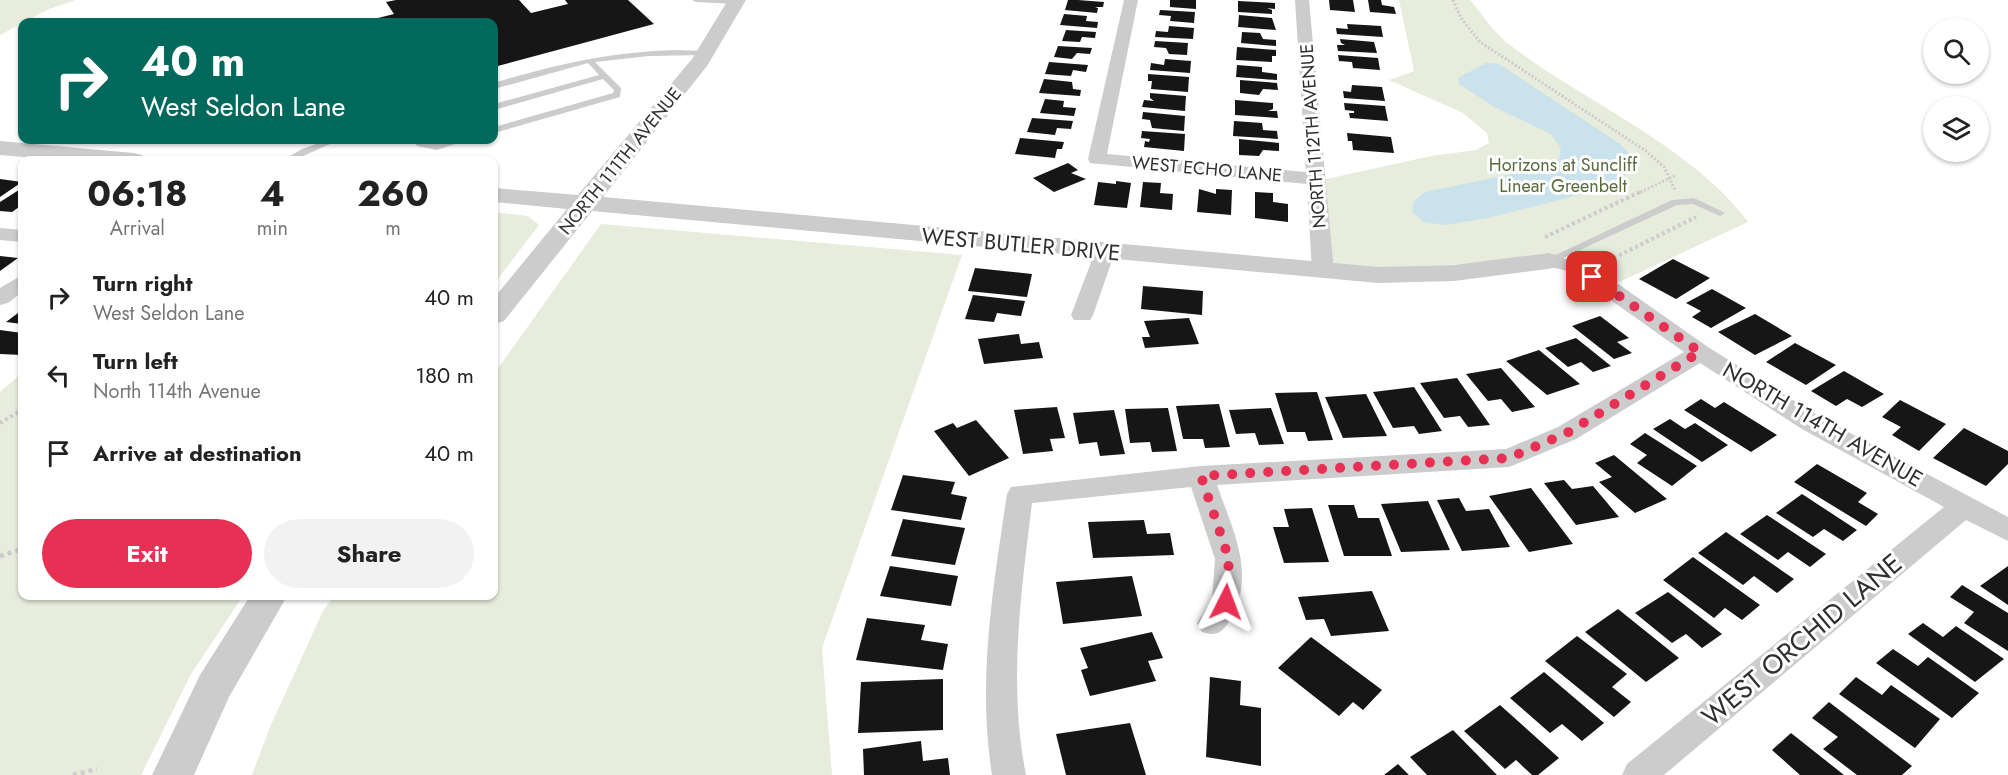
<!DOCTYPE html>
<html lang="en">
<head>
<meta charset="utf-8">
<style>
  :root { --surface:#fff; --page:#f2f2f2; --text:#222; --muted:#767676; --accent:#e73053 }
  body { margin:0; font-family:Jost,sans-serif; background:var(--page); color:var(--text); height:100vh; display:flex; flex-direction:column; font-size:22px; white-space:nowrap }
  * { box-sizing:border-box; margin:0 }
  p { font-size:20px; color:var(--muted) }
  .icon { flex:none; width:33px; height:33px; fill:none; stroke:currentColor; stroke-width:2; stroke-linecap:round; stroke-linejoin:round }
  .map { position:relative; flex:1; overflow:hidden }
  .panel { position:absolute; left:18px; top:156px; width:480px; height:444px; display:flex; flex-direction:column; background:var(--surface); border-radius:12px; box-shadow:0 2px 4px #0004 }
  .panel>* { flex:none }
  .guide { position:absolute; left:18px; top:18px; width:480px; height:126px; border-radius:12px; box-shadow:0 2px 4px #0004; background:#00695c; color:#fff; overflow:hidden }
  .tools { position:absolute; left:1923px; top:18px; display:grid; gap:12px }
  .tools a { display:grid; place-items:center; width:66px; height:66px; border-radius:50%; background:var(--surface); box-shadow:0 2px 4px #0004; font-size:30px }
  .pin { position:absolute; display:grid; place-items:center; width:51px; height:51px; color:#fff; margin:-26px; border-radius:12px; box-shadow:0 3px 9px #0006 }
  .me { position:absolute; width:66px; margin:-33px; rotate:3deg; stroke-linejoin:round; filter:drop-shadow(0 0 4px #0008) }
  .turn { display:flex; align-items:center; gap:21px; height:126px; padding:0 24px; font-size:27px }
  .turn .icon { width:78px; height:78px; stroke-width:2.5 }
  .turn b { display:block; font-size:42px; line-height:51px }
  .eta { display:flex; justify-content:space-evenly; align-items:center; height:102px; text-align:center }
  .eta b { font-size:36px; font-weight:700; line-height:42px }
  .cta { display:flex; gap:12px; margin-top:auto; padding:12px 24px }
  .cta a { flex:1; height:69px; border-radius:36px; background:var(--accent); color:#fff; font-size:24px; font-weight:700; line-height:69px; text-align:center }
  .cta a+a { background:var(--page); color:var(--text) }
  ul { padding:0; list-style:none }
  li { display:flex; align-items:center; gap:18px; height:78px; padding:0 24px }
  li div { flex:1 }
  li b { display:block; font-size:22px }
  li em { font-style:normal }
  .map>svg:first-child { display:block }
  .green { fill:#e7ecdd }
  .water { fill:#c9e2ec }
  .building { fill:#161616 }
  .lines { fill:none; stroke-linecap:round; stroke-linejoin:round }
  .path-far2 { stroke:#ccc; stroke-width:3; stroke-dasharray:2 2; stroke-linecap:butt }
  .path-far1 { stroke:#ccc; stroke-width:4; stroke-dasharray:3 3; stroke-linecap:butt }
  .path { stroke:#ccc; stroke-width:4.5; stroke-dasharray:4 4; stroke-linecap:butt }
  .service { fill:#ccc; fill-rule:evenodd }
  .minor { fill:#ccc; fill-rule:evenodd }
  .tertiary { fill:#ccc; fill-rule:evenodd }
  .route { stroke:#e73053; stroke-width:10; stroke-dasharray:0 18 }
  .labels { text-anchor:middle; stroke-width:6; stroke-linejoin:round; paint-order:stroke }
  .far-street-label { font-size:18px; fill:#2f2f2f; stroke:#fff }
  .far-park-label { font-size:18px; fill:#576b3c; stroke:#fff }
  .street-label { font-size:22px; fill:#2f2f2f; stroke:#fff }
  .near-street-label { font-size:27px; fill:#2f2f2f; stroke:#fff }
</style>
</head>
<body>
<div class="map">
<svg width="2008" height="775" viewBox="0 0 2008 775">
  <rect width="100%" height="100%" fill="#fff"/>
  <path class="green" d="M0,0H76L49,9L0,35Z
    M1399,0H1470C1482,14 1492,30 1506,42C1580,100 1693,146 1748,222L1613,285L1570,258L1545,253L1470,264L1368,268L1330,266L1322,180L1431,156L1476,150L1489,143L1487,133L1463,113L1389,80L1414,71Z
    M494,212L528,216L539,225L494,284Z
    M601,224L962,255L822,648L832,775H252L270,727L323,611L334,596H494V374Z
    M22,373V596H243L191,674L141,775H0V392Z"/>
  <path class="water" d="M1486,63L1499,64L1620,144L1635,159V168L1617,181L1579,195L1488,218L1445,225L1424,222L1412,212L1414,201L1425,192L1546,167L1559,159L1561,148L1551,134L1494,107L1459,84L1458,78Z"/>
  <path class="building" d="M396,0H519L531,13L568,4L565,0H628L654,24L494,67V22H362L394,14L386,2Z
    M1068,0H1078L1104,2L1103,7H1095L1098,8L1097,13L1065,10Z
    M1170,0H1196V9L1170,7Z
    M1329,0H1353L1355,12L1330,10Z
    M1368,0H1381L1382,5L1394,7L1396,14L1370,12Z
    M1238,1L1275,3V9L1267,8L1272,10V14L1238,12Z
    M1160,10L1195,12L1194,23L1170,21L1171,16L1159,15Z
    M1064,14L1087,16L1086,21L1098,22L1097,28L1060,25Z
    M1239,15L1272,18L1276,30L1238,27Z
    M1347,24L1381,26L1383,37L1337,34L1336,28L1348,29Z
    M1169,26L1194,28L1193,39L1155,37L1156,31L1168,32Z
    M1066,30L1096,32L1095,38L1082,37L1080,42L1062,41Z
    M1242,32L1260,33L1263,39L1276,40V46L1241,43Z
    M1340,39L1374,42L1377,53L1338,51L1337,45H1345L1341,43Z
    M1155,41L1188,43L1187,55L1169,54L1166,48L1154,47Z
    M1058,46L1092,48L1090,54L1077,53L1072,59L1054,57Z
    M1237,47L1276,50V56H1272V62L1236,60Z
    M1338,55L1378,58L1380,70L1353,68L1352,62L1339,61Z
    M1165,59L1191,61L1190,73L1150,70L1151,63L1164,65Z
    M1049,62L1088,65L1086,72L1073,70L1071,76L1045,74Z
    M1237,65L1262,67V72L1277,74V80L1236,77Z
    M1148,74L1189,77L1188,92L1151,89L1152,81H1148Z
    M1044,79L1072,82L1073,89L1081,90L1080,96L1039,93Z
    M1240,80L1277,83L1278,90L1263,89L1259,95L1240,93Z
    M1352,85L1382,87L1385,101L1344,98L1343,91L1351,92Z
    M1150,93L1186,96L1185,111L1142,107L1144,100L1154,101L1150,98Z
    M1045,99L1064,101L1063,107L1076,108L1074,116L1040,113Z
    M1235,100L1273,103V109L1268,111H1277L1278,118L1235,115Z
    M1344,103L1385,106L1388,121L1350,118L1349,113H1354V111L1345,110Z
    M1143,112L1185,116L1184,131L1152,128L1150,120L1142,119Z
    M1032,118L1073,121L1071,129L1057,128L1055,135L1027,132Z
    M1234,121L1262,123L1263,130L1277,131L1278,139L1233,136Z
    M1142,131L1185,134L1184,151L1144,147L1145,141L1149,142L1150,139L1141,138Z
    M1347,133L1391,137L1394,153L1353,150L1352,141H1348Z
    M1020,138L1064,142L1062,149H1057L1055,158L1015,154Z
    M1239,139L1279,143V151L1263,150L1259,156L1239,155Z
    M1068,163L1078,170L1071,173L1086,179L1054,192L1033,178Z
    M0,179L22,182L0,197Z
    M1116,181L1131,183L1127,208L1094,205L1098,182L1116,184Z
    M1143,182L1161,183L1160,193L1173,194L1172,210L1140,207Z
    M22,188V205L12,212L0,211V202Z
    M1199,189L1216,194V189L1232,190L1231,215L1197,212Z
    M1255,192L1273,193V202L1288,204V222L1255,218Z
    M0,256L18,258L0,271Z
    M1673,259L1710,278L1676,299L1639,279Z
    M975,268L1032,274L1027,297L968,291Z
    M1143,286L1203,291L1202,315L1141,309Z
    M1712,289L1746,308L1711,328L1692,317L1701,311L1686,303Z
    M973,295L1025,301L1021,316L997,313L994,322L965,319Z
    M22,310V324L6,322Z
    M1755,314L1792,336L1755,355L1718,332Z
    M1600,316L1629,338L1617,342L1632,353L1614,359L1572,326Z
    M1189,318L1199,344L1145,348L1142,337H1150L1144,321Z
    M0,330L22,333V355L0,354Z
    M1019,334L1021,344L1039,342L1043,358L984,364L978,339Z
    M1576,338L1611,366L1593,372L1581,362L1568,367L1545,348Z
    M1795,343L1836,365L1806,385L1766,362Z
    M1539,350L1580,384L1547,395L1506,361Z
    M1501,368L1535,407L1512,412L1501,399L1488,401L1466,374Z
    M1844,371L1884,394L1862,407L1847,399L1836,406L1811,391Z
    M1457,378L1490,425L1468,427L1460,416L1444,418L1420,383Z
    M1414,387L1442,431L1419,434L1414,426L1393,428L1373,392Z
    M1317,392L1333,440L1308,441L1305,432H1287L1275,393Z
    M1366,394L1387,436L1343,438L1325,397Z
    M1701,399L1715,408L1724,402L1777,435L1751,452L1684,410Z
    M1900,400L1946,424L1919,451L1892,435L1901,427L1882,417Z
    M1219,404L1230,447L1205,448L1203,439H1183L1176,406Z
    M1057,407L1065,438L1050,439L1053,451L1023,454L1014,410Z
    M1168,408L1177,451L1152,452L1150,442L1130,443L1125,409Z
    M1271,408L1284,444L1259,445L1255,433L1236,434L1229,410Z
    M1114,410L1125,454L1100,456L1097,442L1079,444L1073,413Z
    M1670,419L1685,429L1695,423L1728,445L1702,462L1653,429Z
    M976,420L1009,458L969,476L934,431L953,423L957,428Z
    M1964,428L2008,451V464L1986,486L1933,458Z
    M1645,433L1697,466L1672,486L1637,463L1647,455L1630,444Z
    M1614,455L1667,499L1635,513L1599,482L1612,477L1595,463Z
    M1817,464L1867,493L1858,502L1878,514L1866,526L1794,482Z
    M903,475L955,482L951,494L967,497L961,520L891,510Z
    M1564,480L1572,489L1593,486L1619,517L1576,525L1544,483Z
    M1531,488L1573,544L1529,552L1489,496Z
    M1802,494L1857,530L1843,541L1824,529L1813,537L1776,513Z
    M1459,498L1466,511L1489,509L1510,547L1462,551L1437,500Z
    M1428,501L1450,550L1401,552L1381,504Z
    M1328,505H1354L1358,518H1379L1392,556H1344Z
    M1312,508L1329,562L1284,563L1273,527H1289L1284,509Z
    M1767,515L1826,554L1810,567L1788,552L1778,560L1740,534Z
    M903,519L965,528L955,565L891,556Z
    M1144,520L1147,534L1170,533L1174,555L1093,558L1088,522Z
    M1726,532L1794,579L1777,593L1754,576L1743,585L1698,553Z
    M1693,557L1760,605L1742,620L1725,608L1714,618L1663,580Z
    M890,566L958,576L951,606L880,596Z
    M2008,566V605L1980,586Z
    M1132,576L1142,616L1063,624L1056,582Z
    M1962,585L2008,613V651L1964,623L1974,612L1950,597Z
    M1372,591L1389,631L1331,636L1324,619L1306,620L1298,597Z
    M1668,592L1722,634L1702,648L1686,634L1672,643L1635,613Z
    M1618,609L1679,658L1646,682L1585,632Z
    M867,618L925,625L921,640L948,644L943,670L856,660Z
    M1923,623L1943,637L1956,626L2004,659L1975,682L1908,634Z
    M1152,632L1163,658L1148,661L1156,681L1090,696L1081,670L1088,668L1080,648Z
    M1577,636L1627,674L1612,687L1631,702L1614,717L1545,661Z
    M1311,637L1382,690L1363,710L1353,702L1339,716L1278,668Z
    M1893,649L1918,666L1928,657L1979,693L1952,718L1876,663Z
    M1544,672L1604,723L1582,741L1562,724L1550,733L1510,698Z
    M1210,677L1241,681L1240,705L1261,708V766L1206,757Z
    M1856,677L1882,695L1891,685L1940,719L1915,748L1839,694Z
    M943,679V730L858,733L861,682Z
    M1829,702L1912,766L1902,775H1857L1823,749L1838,737L1812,718Z
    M1500,705L1559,758L1538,775H1532L1516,760L1505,769L1464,731Z
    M1130,723L1146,775H1066L1056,734Z
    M1453,730L1497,775H1427L1410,757Z
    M1791,733L1844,775H1800L1772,750Z
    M921,741L923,761L948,758L950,775H864L863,749Z
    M1398,764L1409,775H1384Z"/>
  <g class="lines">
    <path class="path-far2" d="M1453,0L1461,18L1480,42L1646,151L1664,167L1675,190
      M1637,194L1676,175"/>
    <path class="path-far1" d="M1545,237L1640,192
      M1602,261L1614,258L1696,217
      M0,423L22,410"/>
    <path class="path" d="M0,556L22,549
      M73,775L97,769"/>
    <path class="service" d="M692,0H737L740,2L736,4L696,2Z
      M676,50L705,51L709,53L705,55L649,56L595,62L621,88L620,97L494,133V127L613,93L614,90L603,79L494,110V104L599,75L588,63L494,89V83C557,64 610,52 676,50Z
      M327,140H339L294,160H283L302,149Z
      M413,140H421L423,142C438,145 452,139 467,140L437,150L417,146Z
      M1694,198L1725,213L1720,216L1693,204L1677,205L1552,263H1544L1543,261L1672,200Z"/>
    <path class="minor" d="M1124,0H1138L1107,154L1306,172L1295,0H1309L1334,272L1331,277H1315L1312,272L1307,184L1090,163L1088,159Z
      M0,228L22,230V242L0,240Z
      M1105,246L1112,248L1115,252L1093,315L1090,320H1074L1071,315L1095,252L1098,248Z
      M1548,255L1577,261L1597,269L1708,347L1820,417L2008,517V541L1966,520L1664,775H1622L1627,764L1944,507L1802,429L1700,363L1576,439L1509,467L1217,485C1233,531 1258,577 1228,623C1221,634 1215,636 1202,632L1197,623L1212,599L1215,559L1191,487L1032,503C1021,594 1008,683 1026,775H992C977,680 993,588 1007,494L1011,487L1201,466L1506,449L1558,427L1684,352L1581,279L1564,270L1541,265L1537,261L1541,257Z
      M22,275V292L8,303L0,305V288Z"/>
    <path class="tertiary" d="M728,0H746L707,66L603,197L1378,267L1454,265L1548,253L1557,255L1561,261L1557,267L1548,269L1454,281L1378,283L592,211L504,321L494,324V298L567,209L494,202V188L578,195L692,59Z
      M0,141L134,153L142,155L146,160H62L0,155Z
      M250,596H287L229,697L194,775H152L200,675Z"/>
  </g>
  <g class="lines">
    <path class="route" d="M1226,602L1229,559L1201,476L1509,458L1567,433L1700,352L1592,277"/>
  </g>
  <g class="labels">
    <g class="far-street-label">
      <text transform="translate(1313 136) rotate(-94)" y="6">NORTH 112TH AVENUE</text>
      <text transform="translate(620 161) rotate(-51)" y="6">NORTH 111TH AVENUE</text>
      <text transform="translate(1207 169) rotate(5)" y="6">WEST ECHO LANE</text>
    </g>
    <g class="far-park-label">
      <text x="1563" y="171">Horizons at Suncliff<tspan x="1563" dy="21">Linear Greenbelt</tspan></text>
    </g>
    <g class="street-label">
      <text transform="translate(1021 244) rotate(5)" y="8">WEST BUTLER DRIVE</text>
      <text transform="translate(1823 424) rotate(30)" y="8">NORTH 114TH AVENUE</text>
    </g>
    <g class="near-street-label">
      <text transform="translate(1802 640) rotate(-40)" y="9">WEST ORCHID LANE</text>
    </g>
  </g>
</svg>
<div class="tools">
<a><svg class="icon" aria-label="search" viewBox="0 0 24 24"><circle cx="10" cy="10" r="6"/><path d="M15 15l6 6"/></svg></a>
<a><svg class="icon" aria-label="layers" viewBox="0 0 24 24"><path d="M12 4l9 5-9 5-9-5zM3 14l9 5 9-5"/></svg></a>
</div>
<div class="pin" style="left:1592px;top:277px;background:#d93025"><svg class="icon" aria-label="arrive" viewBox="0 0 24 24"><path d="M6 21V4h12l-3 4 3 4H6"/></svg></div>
<svg class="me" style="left:1226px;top:602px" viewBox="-20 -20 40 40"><path d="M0-17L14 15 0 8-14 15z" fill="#e73053" stroke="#fff" stroke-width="4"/></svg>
<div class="guide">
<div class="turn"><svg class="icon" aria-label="right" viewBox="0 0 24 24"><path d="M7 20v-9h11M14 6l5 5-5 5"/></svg><div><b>40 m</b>West Seldon Lane</div></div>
</div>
<section class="panel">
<div class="eta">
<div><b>06:18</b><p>Arrival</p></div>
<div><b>4</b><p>min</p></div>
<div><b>260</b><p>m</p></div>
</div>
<ul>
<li><svg class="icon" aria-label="right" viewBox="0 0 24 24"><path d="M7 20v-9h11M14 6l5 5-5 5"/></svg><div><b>Turn right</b><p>West Seldon Lane</p></div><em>40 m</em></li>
<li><svg class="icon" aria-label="left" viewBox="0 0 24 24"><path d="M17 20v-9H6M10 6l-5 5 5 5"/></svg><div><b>Turn left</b><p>North 114th Avenue</p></div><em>180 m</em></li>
<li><svg class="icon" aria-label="arrive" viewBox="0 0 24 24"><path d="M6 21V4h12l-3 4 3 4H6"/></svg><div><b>Arrive at destination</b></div><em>40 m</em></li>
</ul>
<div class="cta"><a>Exit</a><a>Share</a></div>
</section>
</div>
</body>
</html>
